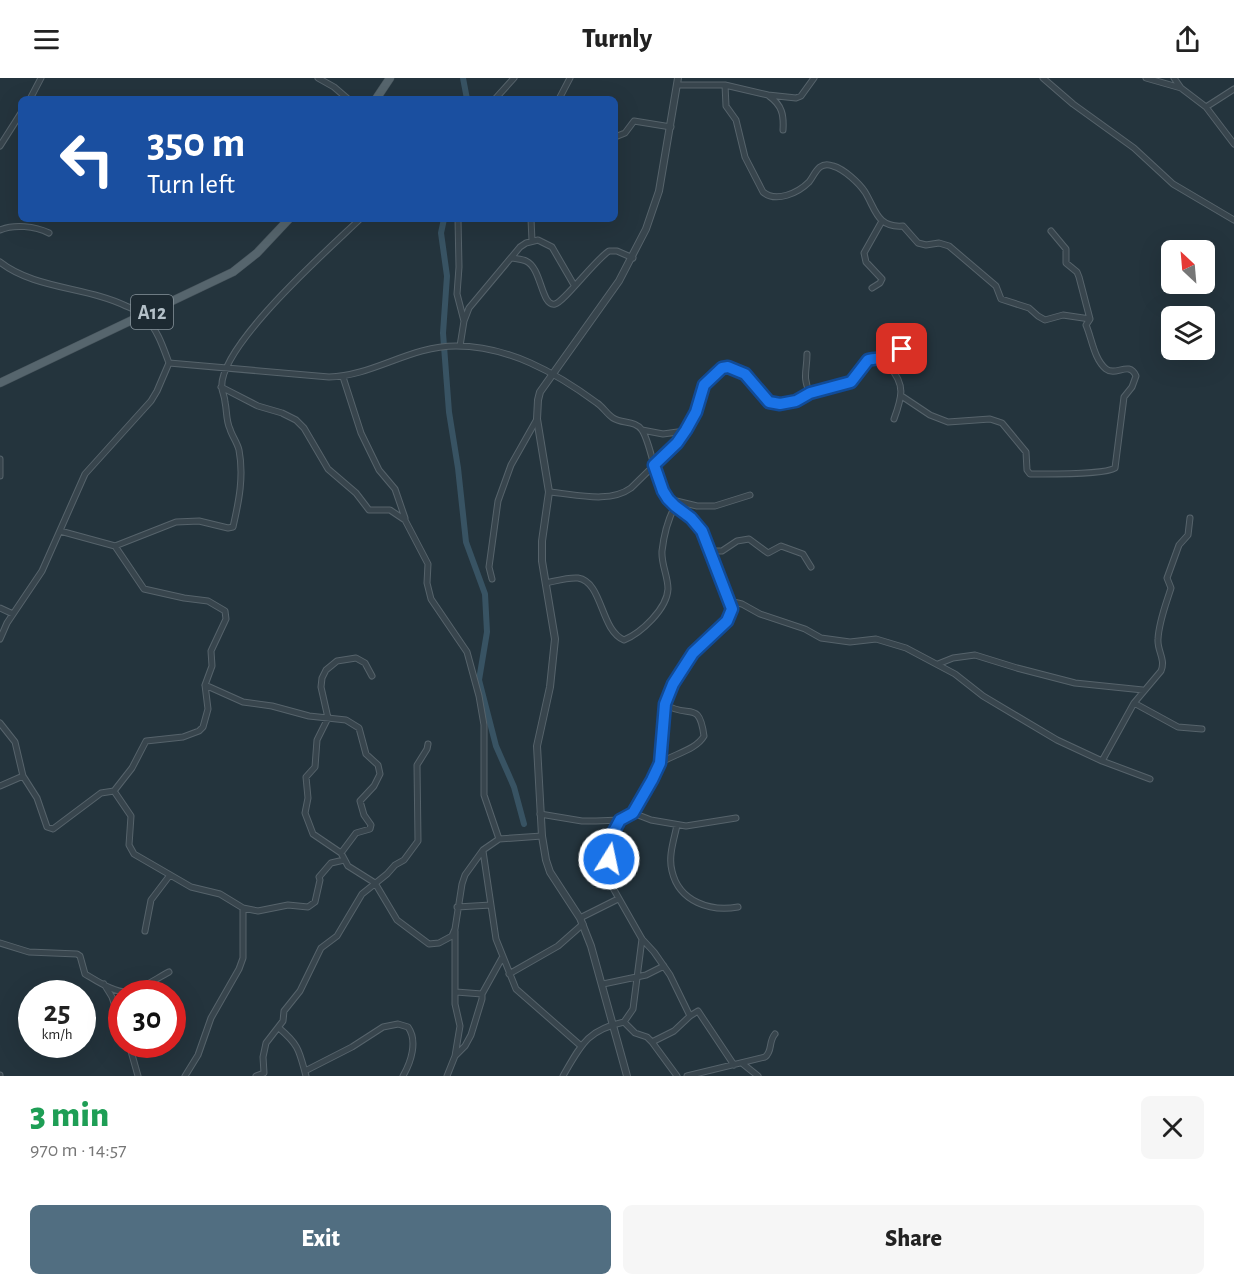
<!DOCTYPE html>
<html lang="en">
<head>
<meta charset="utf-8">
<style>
  :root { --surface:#fff; --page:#f6f6f6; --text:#222; --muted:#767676; --accent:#516e81 }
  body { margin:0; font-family:"Alegreya Sans",sans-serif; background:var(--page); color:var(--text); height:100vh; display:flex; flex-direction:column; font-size:22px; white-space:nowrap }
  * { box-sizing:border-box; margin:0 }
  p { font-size:20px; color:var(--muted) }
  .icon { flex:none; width:33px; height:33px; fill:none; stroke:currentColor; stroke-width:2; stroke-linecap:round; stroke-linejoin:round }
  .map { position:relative; height:998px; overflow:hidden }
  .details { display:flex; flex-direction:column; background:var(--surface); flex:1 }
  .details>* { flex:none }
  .hud { position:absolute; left:18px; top:18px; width:600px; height:126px; border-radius:9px; box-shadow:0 6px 24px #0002; background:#1a4fa0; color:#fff; overflow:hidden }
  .needle { width:39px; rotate:334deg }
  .buttons { position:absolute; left:1161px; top:162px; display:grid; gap:12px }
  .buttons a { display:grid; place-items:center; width:54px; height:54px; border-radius:9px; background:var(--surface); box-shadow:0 6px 24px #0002; font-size:30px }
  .speed { position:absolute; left:18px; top:902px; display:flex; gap:12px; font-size:30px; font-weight:700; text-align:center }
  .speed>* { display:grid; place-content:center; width:78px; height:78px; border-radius:50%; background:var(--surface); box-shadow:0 6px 24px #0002; line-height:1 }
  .speed small { font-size:15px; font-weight:400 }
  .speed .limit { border:9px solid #d22; background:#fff; color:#111 }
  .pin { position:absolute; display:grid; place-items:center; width:51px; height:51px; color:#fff; margin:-26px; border-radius:12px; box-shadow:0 3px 9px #0006 }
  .me { position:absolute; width:66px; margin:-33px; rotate:10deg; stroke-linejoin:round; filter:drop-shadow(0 0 4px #0008) }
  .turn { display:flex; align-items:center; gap:21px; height:126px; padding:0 30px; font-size:27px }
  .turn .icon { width:78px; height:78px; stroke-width:2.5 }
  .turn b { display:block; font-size:42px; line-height:51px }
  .round { display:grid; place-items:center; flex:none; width:63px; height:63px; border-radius:9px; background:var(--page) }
  .overview { display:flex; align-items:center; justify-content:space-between; height:102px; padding:0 30px }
  h1 { font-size:36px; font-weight:800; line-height:45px; color:#1e9e55 }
  .button { display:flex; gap:12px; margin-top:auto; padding:12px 30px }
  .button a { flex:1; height:69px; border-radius:9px; background:var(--accent); color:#fff; font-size:24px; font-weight:800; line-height:69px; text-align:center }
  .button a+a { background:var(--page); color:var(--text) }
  header { display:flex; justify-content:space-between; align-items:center; height:78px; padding:0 30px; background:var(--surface); font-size:27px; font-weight:800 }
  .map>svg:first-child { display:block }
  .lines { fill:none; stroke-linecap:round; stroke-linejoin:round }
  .canal { stroke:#385363; stroke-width:6 }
  .minor-casing { stroke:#56636b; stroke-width:7 }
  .tertiary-casing { stroke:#56636b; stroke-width:8 }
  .primary-casing { stroke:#445159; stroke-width:9 }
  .minor { stroke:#38454d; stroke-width:5 }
  .tertiary { stroke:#38454d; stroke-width:6 }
  .primary { stroke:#56656d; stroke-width:8 }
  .route-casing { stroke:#114b97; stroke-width:15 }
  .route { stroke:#1a73e8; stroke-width:10 }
  .labels { text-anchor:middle; stroke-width:6; stroke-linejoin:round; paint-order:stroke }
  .shield { fill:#1d2a32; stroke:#87939b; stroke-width:1.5 }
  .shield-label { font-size:20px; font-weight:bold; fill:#b4c0c8 }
</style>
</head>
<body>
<header><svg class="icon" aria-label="menu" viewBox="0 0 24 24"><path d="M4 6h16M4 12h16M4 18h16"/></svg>Turnly<svg class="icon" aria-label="share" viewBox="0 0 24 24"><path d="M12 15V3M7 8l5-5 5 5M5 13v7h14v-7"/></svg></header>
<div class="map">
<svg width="1234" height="998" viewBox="0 0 1234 998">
  <rect width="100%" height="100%" fill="#24343d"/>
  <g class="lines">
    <path class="canal" d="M463,0L467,21
      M444,141L441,155L447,198L443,255L449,334L458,390L466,464L485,516L487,554L479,602L496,668L514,709L524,746"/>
    <g class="minor-casing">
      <path id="minor" d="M318,0L334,9L348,21
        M1043,0L1073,26L1134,70L1173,106L1234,142
        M1146,0L1181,10L1206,29L1234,66
        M1174,0L1181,10
        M678,7H725L768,17L796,20L801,18L814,0
        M725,7L726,28L736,42L745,79L763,114C776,125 798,115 809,104C813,99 815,93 820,89C824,86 828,86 833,88C844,91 859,105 865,114C876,132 877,150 903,148L918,165L926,167L939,165L949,168L996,208L1001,221L1029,230L1038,238L1045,242L1063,237L1090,241
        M769,18C782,27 784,37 783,52
        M30,21L41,0
        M495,21L514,0
        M559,21L570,0
        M1206,29L1234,11
        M615,59L625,55L634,43L671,49
        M0,68L21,35
        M458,141L459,189L457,216L464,243
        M531,141L532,163
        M0,152C14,146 35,148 49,155
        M512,180C517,181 522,181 526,183C542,190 541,229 555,226C564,224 595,182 609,173H617L633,180
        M0,184C34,211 88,209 126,228C133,231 142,234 146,240C158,253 163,269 169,285
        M872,210L880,205L882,201L866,184L864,175L882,143
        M460,268L464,243L469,230L520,169L526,165L538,162L552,169L574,207
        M807,276C807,293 802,299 810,315
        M890,279C900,275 903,273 902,261L894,254
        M343,299L361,355L379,392L395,411L405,440
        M221,309L258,328L282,335L296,342L304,350L328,391L356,415L369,432H390L405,442L428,486L427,505L431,521L467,574L479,618L484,647V717L499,761
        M903,319L930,337L948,344L990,341L1002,345L1026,374L1027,392L1030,396C1047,396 1104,397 1115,390L1124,319L1132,309L1136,298C1129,282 1116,299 1106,291C1094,281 1092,261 1086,247L1090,241L1079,199L1077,194L1066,185V171L1051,153
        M642,352L663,356L685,353
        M0,381V398
        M549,414C575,416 609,426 631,410L677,365L686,352L696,334L704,307L722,290C753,286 756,327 781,326C793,326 801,319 811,315C823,310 840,312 851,304C855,302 856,297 859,293C866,279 876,282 890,279L889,288C906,307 902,319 894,341
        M668,421L697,428H715L750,417
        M60,453L115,468L176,444L199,443L228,450L233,449C239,423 244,398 239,372C237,364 232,358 230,351C226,343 227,333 225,324C225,320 223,316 222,311C216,270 330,170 360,141
        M710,473H722L737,463L749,461L768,475L781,468L803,476L811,489
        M492,501L489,489L498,423L511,387L537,341
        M546,505C556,503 568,499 578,500C603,504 600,552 624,562C641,555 667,531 668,511C668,498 661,486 662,473C664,456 667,443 675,428
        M729,523L742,526L760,536L805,551L821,560L850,564L876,561L906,570L955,596L983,618L1057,662L1102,683L1150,701
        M0,530L13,536
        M0,561L7,545L42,493L85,396L151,323L157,313L169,285L329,299C373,298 410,268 456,268C508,268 555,294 597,325C603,329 607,336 613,340C622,346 635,342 642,352C651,366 654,396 662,412C671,428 688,433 698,447C711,464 713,487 721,506C724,515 729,522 732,531L727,543L693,575L673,606L665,626L660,685L652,702L633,735L620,742L596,743H582L540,736
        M938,586L953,580L975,577L1017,590L1075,605L1143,612
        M372,598L365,585L356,580L337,583L326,592L322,600L321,609L328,640L317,662L315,689L306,699L308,720L305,735L313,756L341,775L348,788L375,805L397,842L429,866L439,865L452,858L455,851L462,806L465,797L483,772L499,761L542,758
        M205,607L243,624L272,628L309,638L346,642L359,650L366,676L378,687L380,696L374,708L360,723L364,737L371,747L370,751L356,755L341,775
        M1134,625L1178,649L1202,651
        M0,645L15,664L23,698L37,720L47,749L53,751L101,715L114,713L132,690L146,663L183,659L199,653L203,649L208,631L205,607L212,588L211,573L226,541L225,533L208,523L184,520L144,511L115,468
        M1102,683L1134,625L1161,593C1166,581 1157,573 1158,561C1159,543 1166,526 1171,510L1167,500L1179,467L1188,457L1190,440
        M660,685C674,676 696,672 704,658C699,620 688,642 665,626
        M0,708L23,698
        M114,713L131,738L129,767L134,776L191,809L220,816L243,830L258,833L288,827L308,829L315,824L320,802L319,799L331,785L344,782
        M633,735L651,742L686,748L736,740
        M620,742L610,763L609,803L642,861L654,874L670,897L690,938
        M677,747C674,762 668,778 672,793C679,824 711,834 738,829
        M483,773L496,861L516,911L581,968
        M457,829L491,827
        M580,840L618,821
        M145,853L151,822L170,797
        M0,865L29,874L77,876L80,878L85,896C97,903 116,916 130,914C140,912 159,899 169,894
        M509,896L558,868L583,846
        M104,906L112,919L122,948
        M603,906L646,897L664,888
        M456,914L482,916
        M624,944L635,955L647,959L652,964L677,998
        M279,950C300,968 299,973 306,998
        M652,964L674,953L690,938L698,933L734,987
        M129,966L138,998
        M455,978L460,948L455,926V853
        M743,986L758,998
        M305,993L352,969L383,949L398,946L408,949C418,963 411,984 403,998
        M0,997V998
        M185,998L198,977L211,940L239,891L243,880V830
        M256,998L264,995L263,979L266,965L283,943L284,933L300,913L321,870L337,858L362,816L387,796L395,787L404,782L418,763L417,687L427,671L428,666
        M447,998L455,978L465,968L471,957L482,921V916L502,880
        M563,998C581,967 587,952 624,944L633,931L642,861
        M687,998L765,979C773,973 768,964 775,956"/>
    </g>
    <g class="tertiary-casing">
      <path id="tertiary" d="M627,998L591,868L580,840L550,794L546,782L542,758L537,668L550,609L555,561L542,483V463L549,414L537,341L538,322L540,314L619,203L646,151L659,113L678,0"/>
    </g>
    <g class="primary-casing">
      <path id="primary" d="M376,21L390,0
        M0,305L233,194L257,175L289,141"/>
    </g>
    <use href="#minor" class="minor"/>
    <use href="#tertiary" class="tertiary"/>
    <use href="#primary" class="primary"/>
  </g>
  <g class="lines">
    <g class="route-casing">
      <path id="route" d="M609,781L612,757L620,742L633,735L652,702L660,685L665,626L673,606L693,575L727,543L732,531L702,453L691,440L675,428L668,421L663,413L654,387L677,365L686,352L696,334L704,307L722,290L728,289L745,296L769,324L780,326L796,323L810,315L851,304L868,282C880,279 894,282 902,271"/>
    </g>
    <use href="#route" class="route"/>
  </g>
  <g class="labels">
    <rect class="shield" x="131" y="217" width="42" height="34" rx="4.5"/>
    <g class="shield-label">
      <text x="152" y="241">A12</text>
    </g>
  </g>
</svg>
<div class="buttons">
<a><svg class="needle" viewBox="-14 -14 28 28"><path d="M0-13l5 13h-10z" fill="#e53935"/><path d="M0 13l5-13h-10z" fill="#767676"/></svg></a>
<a><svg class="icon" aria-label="layers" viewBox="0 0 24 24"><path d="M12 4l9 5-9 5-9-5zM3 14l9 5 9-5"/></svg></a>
</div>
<div class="speed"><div>25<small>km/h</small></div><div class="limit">30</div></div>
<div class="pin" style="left:902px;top:271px;background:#d93025"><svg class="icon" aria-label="arrive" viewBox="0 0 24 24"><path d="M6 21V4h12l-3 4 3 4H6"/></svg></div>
<svg class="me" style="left:609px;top:781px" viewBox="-20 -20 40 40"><circle r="17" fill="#1a73e8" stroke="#fff" stroke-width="3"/><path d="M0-11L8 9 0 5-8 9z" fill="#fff"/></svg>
<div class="hud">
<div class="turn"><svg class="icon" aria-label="left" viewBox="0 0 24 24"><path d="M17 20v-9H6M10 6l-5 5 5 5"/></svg><div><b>350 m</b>Turn left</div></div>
</div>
</div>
<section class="details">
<div class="overview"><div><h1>3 min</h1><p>970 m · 14:57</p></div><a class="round"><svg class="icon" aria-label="close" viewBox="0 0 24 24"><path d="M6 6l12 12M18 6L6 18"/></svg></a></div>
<div class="button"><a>Exit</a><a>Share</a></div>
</section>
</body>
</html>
